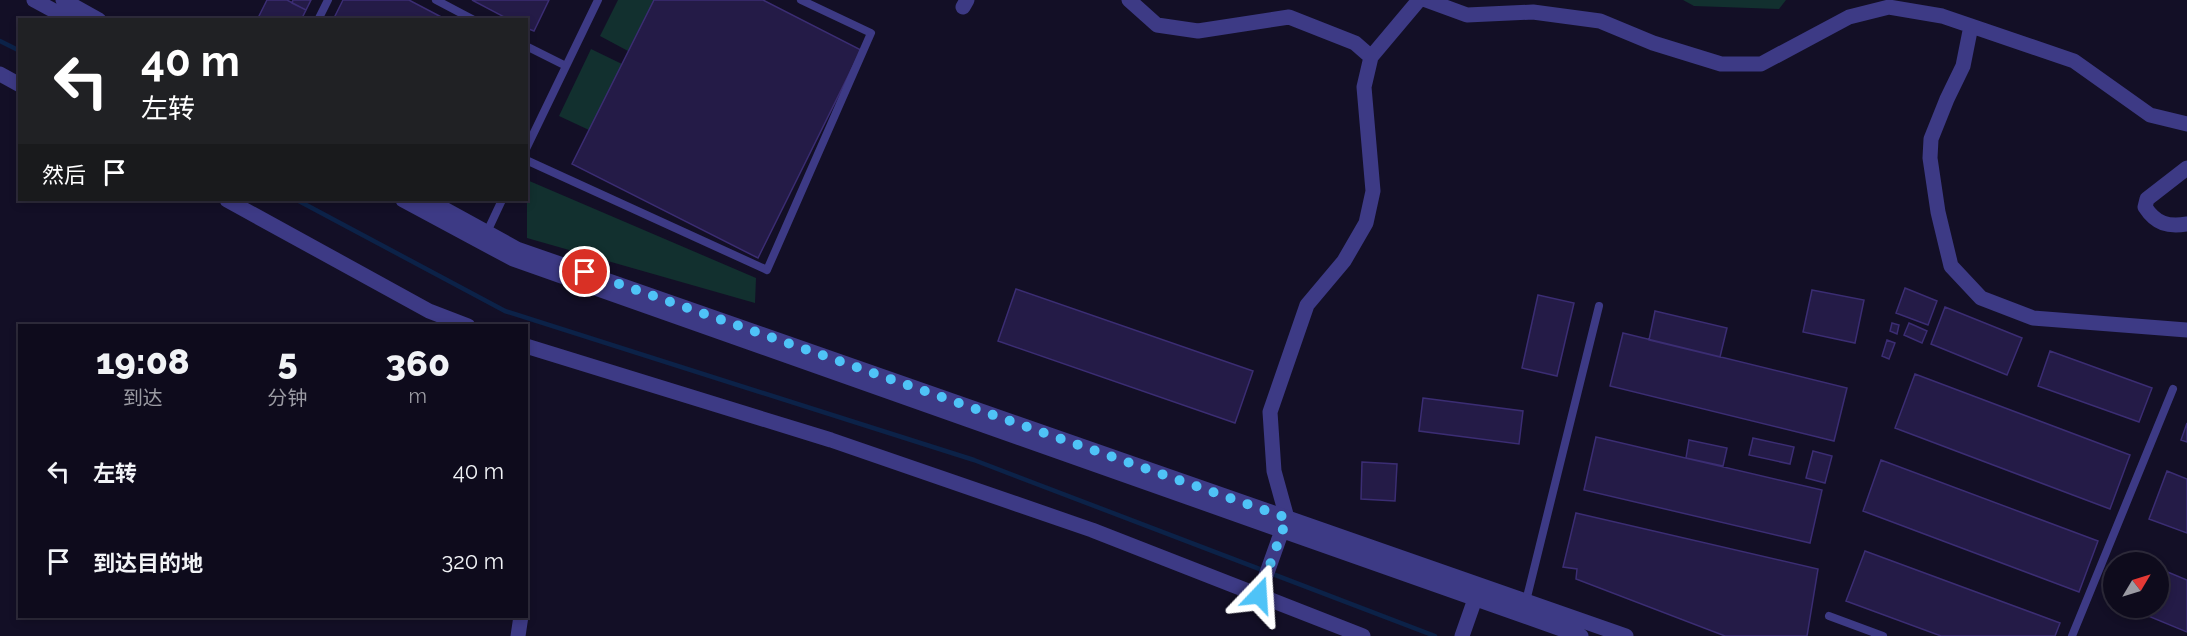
<!DOCTYPE html>
<html lang="zh">
<head>
<meta charset="utf-8">
<style>
  :root { --surface:#0e0b1c; --page:#171425; --text:#f1f3f6; --muted:#9b9ba3; --line:#2e2b3b }
  body { margin:0; font-family:Raleway,"Noto Sans SC",sans-serif; background:var(--page); color:var(--text); height:100vh; display:flex; flex-direction:column; font-size:22px; white-space:nowrap }
  * { box-sizing:border-box; margin:0 }
  p { font-size:20px; color:var(--muted) }
  .icon { flex:none; width:33px; height:33px; fill:none; stroke:currentColor; stroke-width:2; stroke-linecap:round; stroke-linejoin:round }
  .map { position:relative; flex:1; overflow:hidden }
  .details { position:absolute; left:18px; top:324px; width:510px; height:294px; display:flex; flex-direction:column; background:var(--surface); border-radius:0px; box-shadow:0 3px 9px #0003,0 0 0 2px var(--line) }
  .details>* { flex:none }
  .top-card { position:absolute; left:18px; top:18px; width:510px; height:183px; border-radius:0px; box-shadow:0 3px 9px #0003,0 0 0 2px var(--line); background:#202124; color:#fff; overflow:hidden }
  .needle { width:39px; rotate:52deg }
  .buttons { position:absolute; left:2103px; top:552px; display:grid; gap:12px }
  .buttons a { display:grid; place-items:center; width:66px; height:66px; border-radius:50%; background:var(--surface); box-shadow:0 3px 9px #0003,0 0 0 2px var(--line); font-size:30px }
  .pin { position:absolute; display:grid; place-items:center; width:51px; height:51px; color:#fff; margin:-26px; border:3px solid #fff; border-radius:50%; box-shadow:0 2px 6px #0007 }
  .me { position:absolute; width:66px; margin:-33px; rotate:20deg; stroke-linejoin:round; filter:drop-shadow(0 0 4px #0008) }
  .turn { display:flex; align-items:center; gap:21px; height:126px; padding:0 24px; font-size:27px }
  .turn .icon { width:78px; height:78px; stroke-width:2.5 }
  .turn b { display:block; font-size:42px; line-height:51px }
  .then { display:flex; align-items:center; height:57px; padding:0 24px; background:#0003; gap:12px; font-size:22px }
  .eta { display:flex; justify-content:space-evenly; align-items:center; height:102px; text-align:center }
  .eta b { font-size:36px; font-weight:800; line-height:42px }
  ul { padding:0; list-style:none }
  li { display:flex; align-items:center; gap:18px; height:90px; padding:0 24px }
  li div { flex:1 }
  li b { display:block; font-size:22px }
  li em { font-style:normal }
  .map>svg:first-child { display:block }
  .green { fill:#12302f }
  .lines { fill:none; stroke-linecap:round; stroke-linejoin:round }
  .stream { stroke:#0c2248; stroke-width:4.5 }
  .building { fill:#241b47; stroke:#3b2d73; stroke-width:1.5 }
  .service { stroke:#3d3a85; stroke-width:8 }
  .minor { stroke:#3d3a85; stroke-width:15 }
  .tertiary { stroke:#3d3a85; stroke-width:15 }
  .route { stroke:#4fc3f7; stroke-width:10; stroke-dasharray:0 18 }
</style>
</head>
<body>
<div class="map">
<svg width="2187" height="636" viewBox="0 0 2187 636">
  <rect width="100%" height="100%" fill="#130f26"/>
  <path class="green" d="M618,0H654L628,51L600,36Z
    M1683,0H1786L1779,9L1694,6Z
    M591,49L622,64L589,130L559,116Z
    M527,180L756,278L755,303L527,238Z"/>
  <g class="lines">
    <path class="stream" d="M0,41L20,51
      M297,200L505,311L974,460L1435,636"/>
  </g>
  <path class="building" d="M267,0H287L306,10L301,20H257Z
    M293,0H311L306,10L292,3Z
    M343,0H409L447,20H333Z
    M472,0H549L534,31L526,28V20H510Z
    M654,0H763L861,50L758,258L572,164Z
    M1905,288L1937,301L1928,325L1896,313Z
    M1016,289L1253,371L1235,423L998,341Z
    M1812,290L1864,300L1855,343L1803,332Z
    M1538,295L1574,303L1557,376L1522,368Z
    M1945,307L2022,338L2007,375L1931,344Z
    M1655,311L1727,328L1720,357L1649,340Z
    M1892,323L1899,325L1897,334L1890,331Z
    M1909,323L1927,331L1922,343L1904,335Z
    M1623,333L1847,388L1834,441L1610,386Z
    M1887,340L1895,343L1889,359L1882,356Z
    M2050,351L2152,388L2139,422L2038,386Z
    M1915,374L2130,455L2110,509L1895,428Z
    M1423,398L1523,411L1519,444L1419,431Z
    M2187,423V442L2181,440Z
    M1596,437L1822,490L1810,543L1584,490Z
    M1753,438L1794,447L1790,464L1749,455Z
    M1689,440L1727,448L1723,466L1686,458Z
    M1813,451L1832,456L1825,483L1806,478Z
    M1881,460L2098,541L2079,592L1863,511Z
    M1362,462L1397,464L1395,501L1361,499Z
    M2167,471L2187,479V533L2149,519Z
    M1576,513L1818,569L1807,636H1725L1576,579L1577,569L1563,567Z
    M1865,551L2060,623L2055,636H1941L1846,601Z
    M2158,568L2187,580V632L2129,608H2158Z"/>
  <g class="lines">
    <path class="service" d="M436,0L474,20
      M318,20L328,0
      M526,46L566,66
      M526,149L598,0
      M526,160L767,270L871,33L801,0
      M487,232L502,200
      M1526,601L1599,306
      M1829,616L1883,636
      M2072,636L2173,389"/>
    <path class="minor" d="M1129,0L1157,25L1198,31L1289,17L1355,43L1371,57
      M1426,0L1467,15L1533,12L1600,21L1653,43L1721,64H1761L1849,17L1889,7L1942,16L2074,61L2150,115L2187,124
      M963,7L967,0
      M1971,26L1963,66L1947,99L1931,139L1930,158L1938,212L1951,266L1981,298L2033,318L2187,330
      M2187,168L2147,199L2145,207C2156,224 2168,227 2187,224
      M1287,518L1274,471L1270,412L1307,305L1344,261L1366,223L1373,191L1364,87L1371,57L1419,0
      M518,636L521,616"/>
    <path class="tertiary" d="M34,0L71,20
      M63,0L99,20
      M0,74L20,85
      M227,200L429,311L468,326
      M403,200L513,259L1581,636
      M428,200L517,249L1626,636
      M526,346L831,440L1092,530L1363,636
      M1259,595L1285,522
      M1462,636L1475,599"/>
  </g>
  <g class="lines">
    <path class="route" d="M585,272L1287,518L1259,595"/>
  </g>
</svg>
<div class="buttons">
<a><svg class="needle" viewBox="-14 -14 28 28"><path d="M0-13l5 13h-10z" fill="#e53935"/><path d="M0 13l5-13h-10z" fill="#9b9ba3"/></svg></a>
</div>
<div class="pin" style="left:585px;top:272px;background:#d93025"><svg class="icon" aria-label="arrive" viewBox="0 0 24 24"><path d="M6 21V4h12l-3 4 3 4H6"/></svg></div>
<svg class="me" style="left:1259px;top:595px" viewBox="-20 -20 40 40"><path d="M0-17L14 15 0 8-14 15z" fill="#4fc3f7" stroke="#fff" stroke-width="4"/></svg>
<div class="top-card">
<div class="turn"><svg class="icon" aria-label="left" viewBox="0 0 24 24"><path d="M17 20v-9H6M10 6l-5 5 5 5"/></svg><div><b>40 m</b>左转</div></div>
<div class="then">然后<svg class="icon" aria-label="arrive" viewBox="0 0 24 24"><path d="M6 21V4h12l-3 4 3 4H6"/></svg></div>
</div>
<section class="details">
<div class="eta">
<div><b>19:08</b><p>到达</p></div>
<div><b>5</b><p>分钟</p></div>
<div><b>360</b><p>m</p></div>
</div>
<ul>
<li><svg class="icon" aria-label="left" viewBox="0 0 24 24"><path d="M17 20v-9H6M10 6l-5 5 5 5"/></svg><div><b>左转</b></div><em>40 m</em></li>
<li><svg class="icon" aria-label="arrive" viewBox="0 0 24 24"><path d="M6 21V4h12l-3 4 3 4H6"/></svg><div><b>到达目的地</b></div><em>320 m</em></li>
</ul>
</section>
</div>
</body>
</html>
